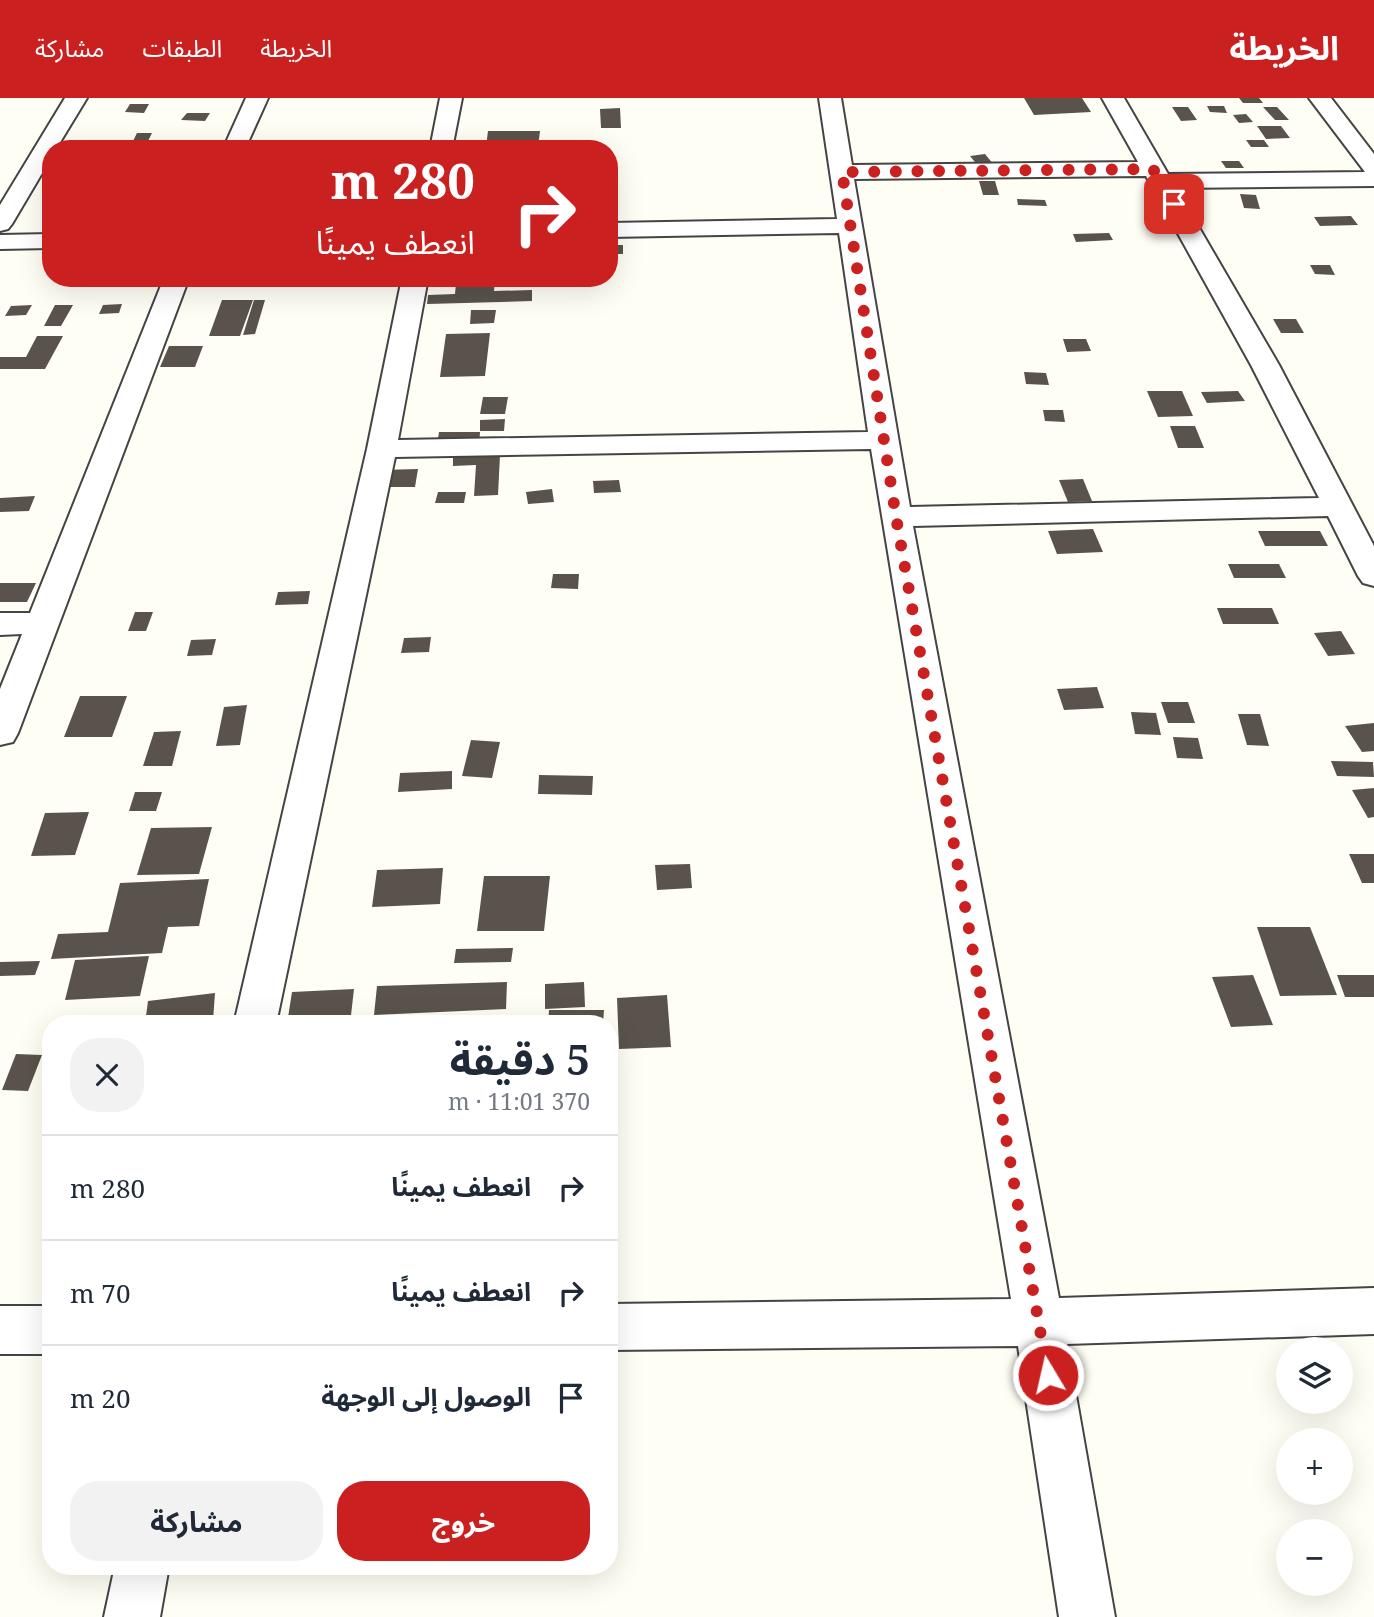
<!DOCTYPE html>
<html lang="ar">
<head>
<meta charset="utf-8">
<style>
  :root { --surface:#fff; --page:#f2f2f3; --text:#1f2937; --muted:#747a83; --line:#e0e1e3; --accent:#ca2120 }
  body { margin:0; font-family:"Noto Serif","Noto Sans Arabic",serif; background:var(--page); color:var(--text); direction:rtl; height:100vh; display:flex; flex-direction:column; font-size:26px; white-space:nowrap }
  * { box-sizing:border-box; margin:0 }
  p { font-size:23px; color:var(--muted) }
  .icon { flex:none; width:38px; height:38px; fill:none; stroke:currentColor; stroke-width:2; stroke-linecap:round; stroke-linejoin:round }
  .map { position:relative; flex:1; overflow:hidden; direction:ltr }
  .sheet { position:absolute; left:42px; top:917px; width:576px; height:560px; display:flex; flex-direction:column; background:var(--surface); border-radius:28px; box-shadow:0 7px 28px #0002; direction:rtl }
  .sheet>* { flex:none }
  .guide { position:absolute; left:42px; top:42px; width:576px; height:147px; border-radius:28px; box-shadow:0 7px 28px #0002; direction:rtl; background:#ca2120; color:#fff; overflow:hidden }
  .tools { position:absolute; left:1276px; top:1239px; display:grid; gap:14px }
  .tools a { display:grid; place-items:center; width:77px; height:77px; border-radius:50%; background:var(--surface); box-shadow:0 7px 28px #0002; font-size:35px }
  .pin { position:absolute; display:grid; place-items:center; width:60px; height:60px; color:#fff; margin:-30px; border-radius:14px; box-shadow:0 4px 10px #0006 }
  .me { position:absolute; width:77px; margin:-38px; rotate:351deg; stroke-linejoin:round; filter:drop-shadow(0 0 5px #0008) }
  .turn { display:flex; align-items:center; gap:24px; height:147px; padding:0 28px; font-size:32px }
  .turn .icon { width:91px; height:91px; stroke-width:2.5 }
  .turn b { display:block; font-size:49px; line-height:60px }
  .round { display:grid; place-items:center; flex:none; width:74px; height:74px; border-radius:28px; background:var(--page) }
  .headline { display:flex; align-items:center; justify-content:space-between; height:119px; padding:0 28px }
  h1 { font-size:42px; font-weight:700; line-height:52px }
  .button { display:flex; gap:14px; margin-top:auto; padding:14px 28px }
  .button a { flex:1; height:80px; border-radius:28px; background:var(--accent); color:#fff; font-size:28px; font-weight:700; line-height:80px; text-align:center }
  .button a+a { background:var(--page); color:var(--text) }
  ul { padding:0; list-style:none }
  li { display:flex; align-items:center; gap:21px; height:105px; padding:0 28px; border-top:2px solid var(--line) }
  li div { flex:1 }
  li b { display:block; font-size:26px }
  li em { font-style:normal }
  header { display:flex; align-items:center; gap:42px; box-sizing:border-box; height:98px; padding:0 35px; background:var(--accent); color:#fff }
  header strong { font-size:33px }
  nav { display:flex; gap:38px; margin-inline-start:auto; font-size:24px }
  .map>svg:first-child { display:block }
  .building { fill:#5a534c }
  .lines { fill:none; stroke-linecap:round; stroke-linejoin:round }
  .street-casing { stroke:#444; stroke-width:4 }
  .street { fill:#fff; fill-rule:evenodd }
  .route { stroke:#ca2120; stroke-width:12; stroke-dasharray:0 21.6 }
</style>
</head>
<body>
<header>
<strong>الخريطة</strong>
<nav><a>الخريطة</a><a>الطبقات</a><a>مشاركة</a></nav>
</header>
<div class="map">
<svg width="1374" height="1519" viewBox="0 0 1374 1519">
  <rect width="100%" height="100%" fill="#fffef5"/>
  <path class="building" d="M1024,0H1082L1091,14L1034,17Z
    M1239,0H1259L1263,5H1243Z
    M130,6H149L144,15L125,14Z
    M1207,8H1224L1227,15L1210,14Z
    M1172,9H1188L1197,22L1181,23Z
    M1263,9H1277L1289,22H1275Z
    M620,10L621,30H601L600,11Z
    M187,15H210L205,23L181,22Z
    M1246,16L1253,24L1239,25L1233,17Z
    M1257,28H1281L1290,40L1266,41Z
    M488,33H540L538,49H486Z
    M137,35H152L145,49H130Z
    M169,42H191L187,51H165Z
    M1246,42H1264L1269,49H1251Z
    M554,43H572L570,51H553Z
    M985,56L994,67L979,69L970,58Z
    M1221,63H1239L1244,70H1226Z
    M979,83H995L999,97H983Z
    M1240,96L1256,97L1260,111L1244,110Z
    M1017,101L1045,102L1047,108L1018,107Z
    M1351,118L1358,127L1320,128L1314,119Z
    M1109,135L1113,142L1076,144L1073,136Z
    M609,147H623V156H609Z
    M1310,167H1330L1335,177L1315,176Z
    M495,183L494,193L532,192V203L427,206L428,197L455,196L456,185Z
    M222,202H253L240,238H209Z
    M254,202H265L255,236L243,237Z
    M122,206L119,215L99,216L103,207Z
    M32,207L26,217L5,218L11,208Z
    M55,207H73L61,228H44Z
    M471,212H496L494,225L470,226Z
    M1273,221H1296L1304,235H1281Z
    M490,235L485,278L440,279L446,236Z
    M37,238H63L45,271H0V259H26Z
    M1063,241H1086L1091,253L1067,254Z
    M169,248H203L195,269H160Z
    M1024,274L1046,275L1049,287L1026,286Z
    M1147,293H1182L1193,318L1158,319Z
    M1238,293L1245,303L1207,305L1201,294Z
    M483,299H508L505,316H480Z
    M1043,312H1063L1065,324L1045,323Z
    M505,321L504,333H480V322Z
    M1170,328H1195L1204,350H1178Z
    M439,334H480L479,348H437Z
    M500,357L498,397L474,398L476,367L453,368V358Z
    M418,371L415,389H376L380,372Z
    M1083,381L1092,403L1068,404L1059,382Z
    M619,382L621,394L594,395L593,383Z
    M552,391L554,404L528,406L526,394Z
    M438,394H466L464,405H435Z
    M35,398L29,413L0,414V400Z
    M1093,431L1103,454L1057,456L1048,433Z
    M1258,433H1320L1328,448H1265Z
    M1228,466H1279L1286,480H1234Z
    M553,476H579L578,491L551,490Z
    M0,485H36L27,504H0Z
    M310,493L308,506L275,507L278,494Z
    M1217,510H1272L1279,526H1223Z
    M135,514H153L146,533H128Z
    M1341,533L1355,556L1328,558L1314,535Z
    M431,539L429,554L401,555L404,540Z
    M216,541L212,557L187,558L191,542Z
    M1097,589L1104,610L1064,612L1057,591Z
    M80,598H127L112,639H64Z
    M1161,604H1188L1195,625H1168Z
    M247,607L240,647L216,648L224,609Z
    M1131,614L1156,615L1161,637L1135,636Z
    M1238,616H1260L1269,648L1247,647Z
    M1374,625V653L1362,654L1345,628Z
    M181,633L172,668H143L154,634Z
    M1173,639L1198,640L1203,661L1177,660Z
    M471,642L500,644L492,680L462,678Z
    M1331,663L1373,664L1374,679L1337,678Z
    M452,673V691L398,694L400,675Z
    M539,677L593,678L592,697L538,696Z
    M1374,690V719L1368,720L1352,692Z
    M135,694H162L156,713H129Z
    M89,714L75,757L31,758L45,715Z
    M212,729L199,776L137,777L151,730Z
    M1349,756H1374V785H1362Z
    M690,766L692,790L657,792L655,767Z
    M443,770L440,806L372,809L377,772Z
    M484,778H550L544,833H477Z
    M209,781L199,828L168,829L162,855L51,861L58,836L108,834L120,785Z
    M1257,829H1310L1337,897L1280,898Z
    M513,850L511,864L454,865L456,851Z
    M149,858L140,898L65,902L75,862Z
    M40,863L35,877L0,878V864Z
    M1253,877L1273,927L1231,929L1212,879Z
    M1337,877H1374V899H1345Z
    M507,884L506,911L374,917L377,888Z
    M584,884L585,909L545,911V886Z
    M354,891L350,926H287L292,894Z
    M215,895L213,923L145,926L148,903Z
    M667,897L671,949L619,951L617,900Z
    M549,912H604L603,926H548Z
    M436,918L435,926H371L373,919Z
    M16,956L42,957L28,993L2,992Z"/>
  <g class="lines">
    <g class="street-casing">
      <path id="street" d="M65,0H87L56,51H51V60L12,126L8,131L0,133V107Z
        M246,0H268L245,51H223Z
        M440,0H462L452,51H430Z
        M819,0H841L852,67L1138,64L1102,0H1124L1168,76L1365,74L1309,0H1331L1374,56V88L1176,90L1279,267L1374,448V488L1363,485L1358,478L1328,418L913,428L1059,1200L1374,1190V1236L1067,1246L1115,1519H1059L1018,1248L609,1252V1206L1011,1201L871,351L395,359L276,926H234L367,351L402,180H428L398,342L868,334L839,135L609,139V125L837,121ZM1146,78L1251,267L1319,400L910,409L854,81Z
        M51,136V150L0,151V137Z
        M164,180H189L18,635L13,644L0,647V591L22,536L0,537V515H30Z
        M0,1208H51V1256H0Z
        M115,1468H169L160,1519H104Z"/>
    </g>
    <use href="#street" class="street"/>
  </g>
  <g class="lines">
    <path class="route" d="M1048,1277L896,419L842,74L1153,71L1174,106"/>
  </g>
</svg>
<div class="tools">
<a><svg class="icon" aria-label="layers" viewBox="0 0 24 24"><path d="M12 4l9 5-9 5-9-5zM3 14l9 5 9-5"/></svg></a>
<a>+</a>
<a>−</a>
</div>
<div class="pin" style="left:1174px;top:106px;background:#d93025"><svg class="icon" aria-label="arrive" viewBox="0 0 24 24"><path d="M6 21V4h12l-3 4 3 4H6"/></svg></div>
<svg class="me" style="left:1048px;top:1277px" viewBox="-20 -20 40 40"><circle r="17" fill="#ca2120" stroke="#fff" stroke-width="3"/><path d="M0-11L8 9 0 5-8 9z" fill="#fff"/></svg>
<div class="guide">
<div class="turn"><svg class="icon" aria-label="right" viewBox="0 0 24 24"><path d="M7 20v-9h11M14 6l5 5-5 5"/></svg><div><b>280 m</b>انعطف يمينًا</div></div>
</div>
<section class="sheet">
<div class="headline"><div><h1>5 دقيقة</h1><p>370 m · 11:01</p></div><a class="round"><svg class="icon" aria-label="close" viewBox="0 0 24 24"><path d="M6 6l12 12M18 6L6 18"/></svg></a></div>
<ul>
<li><svg class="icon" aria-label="right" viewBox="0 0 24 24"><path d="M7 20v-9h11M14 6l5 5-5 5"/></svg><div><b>انعطف يمينًا</b></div><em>280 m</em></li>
<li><svg class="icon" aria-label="right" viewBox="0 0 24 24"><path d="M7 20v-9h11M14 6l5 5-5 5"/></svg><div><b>انعطف يمينًا</b></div><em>70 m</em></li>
<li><svg class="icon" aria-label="arrive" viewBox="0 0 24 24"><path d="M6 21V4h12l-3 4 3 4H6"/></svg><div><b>الوصول إلى الوجهة</b></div><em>20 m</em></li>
</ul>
<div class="button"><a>خروج</a><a>مشاركة</a></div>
</section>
</div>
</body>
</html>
